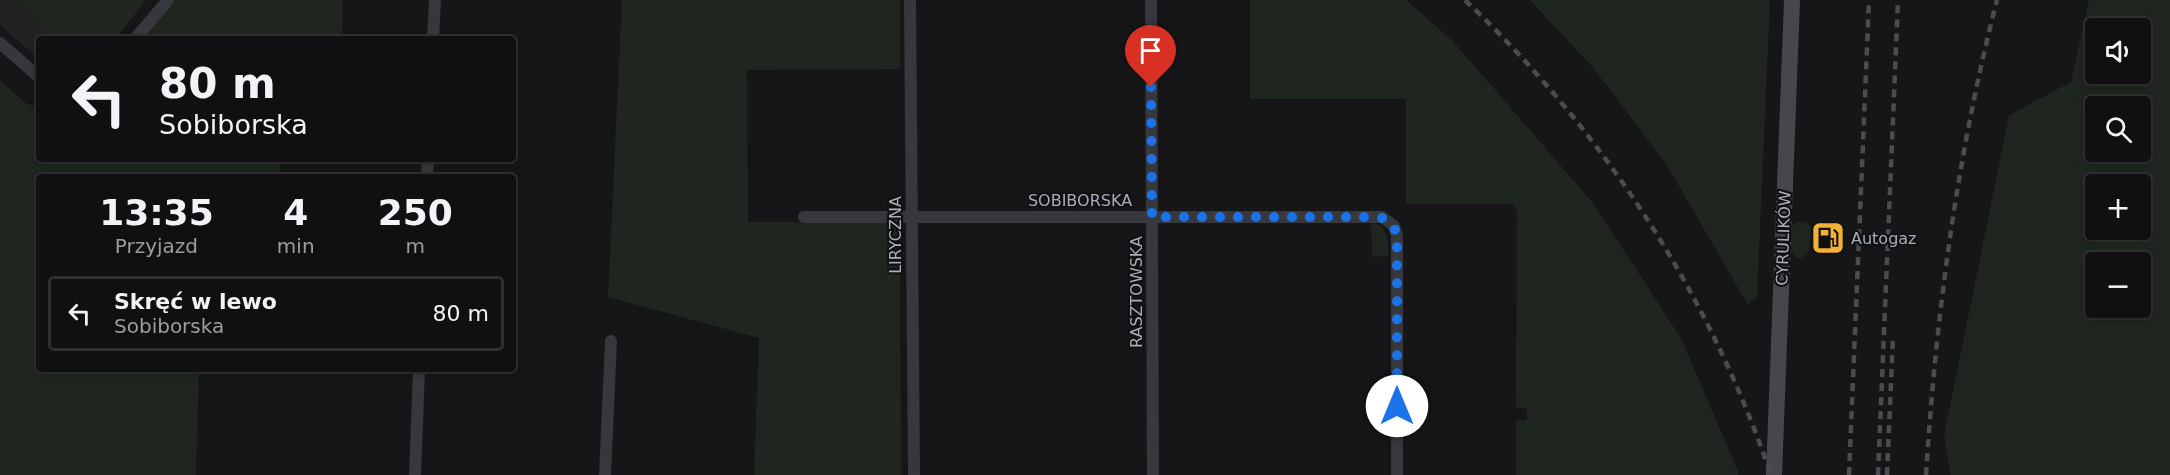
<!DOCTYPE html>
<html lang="pl">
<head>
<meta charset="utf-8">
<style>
  :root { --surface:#101012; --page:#1e1e20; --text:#f1f3f6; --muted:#9c9d9f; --line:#303032 }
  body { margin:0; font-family:"DejaVu Sans",sans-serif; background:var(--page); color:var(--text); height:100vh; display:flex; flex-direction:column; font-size:22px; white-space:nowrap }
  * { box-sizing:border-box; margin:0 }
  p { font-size:20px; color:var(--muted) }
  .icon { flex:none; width:33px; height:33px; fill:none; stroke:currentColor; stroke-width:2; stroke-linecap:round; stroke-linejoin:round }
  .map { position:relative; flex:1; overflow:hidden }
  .drawer { position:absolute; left:36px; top:174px; width:480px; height:198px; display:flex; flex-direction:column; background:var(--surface); border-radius:6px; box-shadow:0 3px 9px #0003,0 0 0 2px var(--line) }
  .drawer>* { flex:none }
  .banner { position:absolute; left:36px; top:36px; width:480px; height:126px; border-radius:6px; box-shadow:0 3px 9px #0003,0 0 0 2px var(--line); background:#101012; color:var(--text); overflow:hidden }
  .tools { position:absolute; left:2085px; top:18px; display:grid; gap:12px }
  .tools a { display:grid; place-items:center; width:66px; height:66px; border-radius:6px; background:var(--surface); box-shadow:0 3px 9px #0003,0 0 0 2px var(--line); font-size:30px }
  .pin { position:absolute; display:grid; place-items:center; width:51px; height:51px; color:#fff; margin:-62px -26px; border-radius:50% 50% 50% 0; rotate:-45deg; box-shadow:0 0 6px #0007 }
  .pin .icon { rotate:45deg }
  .me { position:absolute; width:66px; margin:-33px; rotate:0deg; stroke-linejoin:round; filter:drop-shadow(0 0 4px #0008) }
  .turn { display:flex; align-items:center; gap:21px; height:126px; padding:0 24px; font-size:27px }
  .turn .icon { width:78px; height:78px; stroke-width:2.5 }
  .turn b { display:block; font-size:42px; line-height:51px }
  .eta { display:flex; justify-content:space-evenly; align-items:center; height:102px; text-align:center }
  .eta b { font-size:36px; font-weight:700; line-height:42px }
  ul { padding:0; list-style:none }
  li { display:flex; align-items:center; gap:18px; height:75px; margin:0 12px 9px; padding:0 12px; border:3px solid var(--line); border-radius:6px }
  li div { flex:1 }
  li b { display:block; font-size:22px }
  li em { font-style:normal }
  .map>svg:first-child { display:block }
  .built { fill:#222225 }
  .green { fill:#1e261f; fill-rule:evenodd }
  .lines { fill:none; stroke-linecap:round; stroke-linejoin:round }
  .street { stroke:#37383d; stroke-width:12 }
  .secondary { stroke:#45474d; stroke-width:16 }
  .rail { stroke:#4a4c52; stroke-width:4.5; stroke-dasharray:8 6; stroke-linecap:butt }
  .route { stroke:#1a73e8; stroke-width:10; stroke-dasharray:0 18 }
  .labels { text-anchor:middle; stroke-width:4.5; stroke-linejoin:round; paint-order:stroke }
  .street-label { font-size:16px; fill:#a8adb8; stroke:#111113 }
  .poi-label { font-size:16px; fill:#a8adb8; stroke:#111113; text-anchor:start }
</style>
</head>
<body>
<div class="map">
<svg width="2170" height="475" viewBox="0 0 2170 475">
  <rect width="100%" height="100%" fill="#161618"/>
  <path class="built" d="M0,0H146L115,39H39V59L0,25Z"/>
  <path class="green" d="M11,0H146L115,39H58Z
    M175,0H343L342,39H142Z
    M622,0H900V69L747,70L748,222H900L901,475H754L759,338L608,297Z
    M1250,0H1406L1452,40L1592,202L1681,338L1738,471V475H1516V421L1527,420V408H1516L1517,210L1512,204H1406V99H1250Z
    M1530,0H1770L1757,297L1748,305L1668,167L1595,70Z
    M2089,0H2170V475H1951L1944,436L2009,115L2071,82ZM2140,28V74H2096V28ZM2140,106V152H2096V106ZM2140,184V230H2096V184ZM2140,262V308H2096V262Z
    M0,80L24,102L39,109V159H281L280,177H39V369H199L196,475H0Z
    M1800,221L1808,223L1811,227L1809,251L1801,259L1796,257L1790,250L1791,226Z
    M1371,222C1389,226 1389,241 1388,256L1372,257Z"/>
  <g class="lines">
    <path class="street" d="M910,0L914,475
      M1151,0L1153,475
      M135,39L168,0
      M433,39L435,0
      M0,43L39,77
      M427,177L428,159
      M804,217H1382L1394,226L1397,236V475
      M415,475L419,369
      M605,475L611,341"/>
    <path class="secondary" d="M1774,475L1792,0"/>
    <path class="rail" d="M1465,0C1604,132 1709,293 1771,475
      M1849,475L1869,0
      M1878,475L1898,0
      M1887,475L1893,337
      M1926,475C1936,315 1957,155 1997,0"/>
  </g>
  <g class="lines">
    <path class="route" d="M1151,87L1152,217H1377C1389,218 1395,226 1397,237V406"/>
  </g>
  <defs>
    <g id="fuel-square" transform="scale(1.725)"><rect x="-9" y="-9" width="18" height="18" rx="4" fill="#f2b134" stroke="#111113"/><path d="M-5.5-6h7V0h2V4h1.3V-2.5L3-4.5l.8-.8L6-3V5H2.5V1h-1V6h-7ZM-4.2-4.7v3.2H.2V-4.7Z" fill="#111"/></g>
  </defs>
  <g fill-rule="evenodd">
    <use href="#fuel-square" x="1828" y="238"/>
  </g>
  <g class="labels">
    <g class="street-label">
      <text x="1080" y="206">SOBIBORSKA</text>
      <text transform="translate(895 235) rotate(-90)" y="6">LIRYCZNA</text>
      <text transform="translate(1783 238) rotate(-88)" y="6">CYRULIKÓW</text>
      <text transform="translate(1136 292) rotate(-90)" y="6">RASZTOWSKA</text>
    </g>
    <g class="poi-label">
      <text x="1851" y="244">Autogaz</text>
    </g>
  </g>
</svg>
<div class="tools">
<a><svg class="icon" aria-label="sound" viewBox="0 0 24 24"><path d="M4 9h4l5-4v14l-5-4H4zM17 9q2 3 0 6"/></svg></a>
<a><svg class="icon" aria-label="search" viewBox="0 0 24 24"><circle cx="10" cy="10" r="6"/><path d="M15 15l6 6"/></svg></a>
<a>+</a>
<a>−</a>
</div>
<div class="pin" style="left:1151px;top:87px;background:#d93025"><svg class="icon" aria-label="arrive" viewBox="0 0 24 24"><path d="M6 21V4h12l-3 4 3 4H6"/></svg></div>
<svg class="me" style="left:1397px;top:406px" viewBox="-20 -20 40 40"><circle r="19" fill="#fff"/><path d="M0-13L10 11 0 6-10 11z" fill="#1a73e8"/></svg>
<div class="banner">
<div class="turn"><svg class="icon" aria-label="left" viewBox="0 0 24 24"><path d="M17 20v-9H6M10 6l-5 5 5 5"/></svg><div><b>80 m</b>Sobiborska</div></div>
</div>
<section class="drawer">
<div class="eta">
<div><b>13:35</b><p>Przyjazd</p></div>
<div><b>4</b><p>min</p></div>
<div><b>250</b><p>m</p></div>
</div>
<ul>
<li><svg class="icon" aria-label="left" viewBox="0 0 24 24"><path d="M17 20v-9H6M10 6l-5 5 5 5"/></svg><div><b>Skręć w lewo</b><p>Sobiborska</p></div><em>80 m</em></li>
</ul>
</section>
</div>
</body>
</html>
